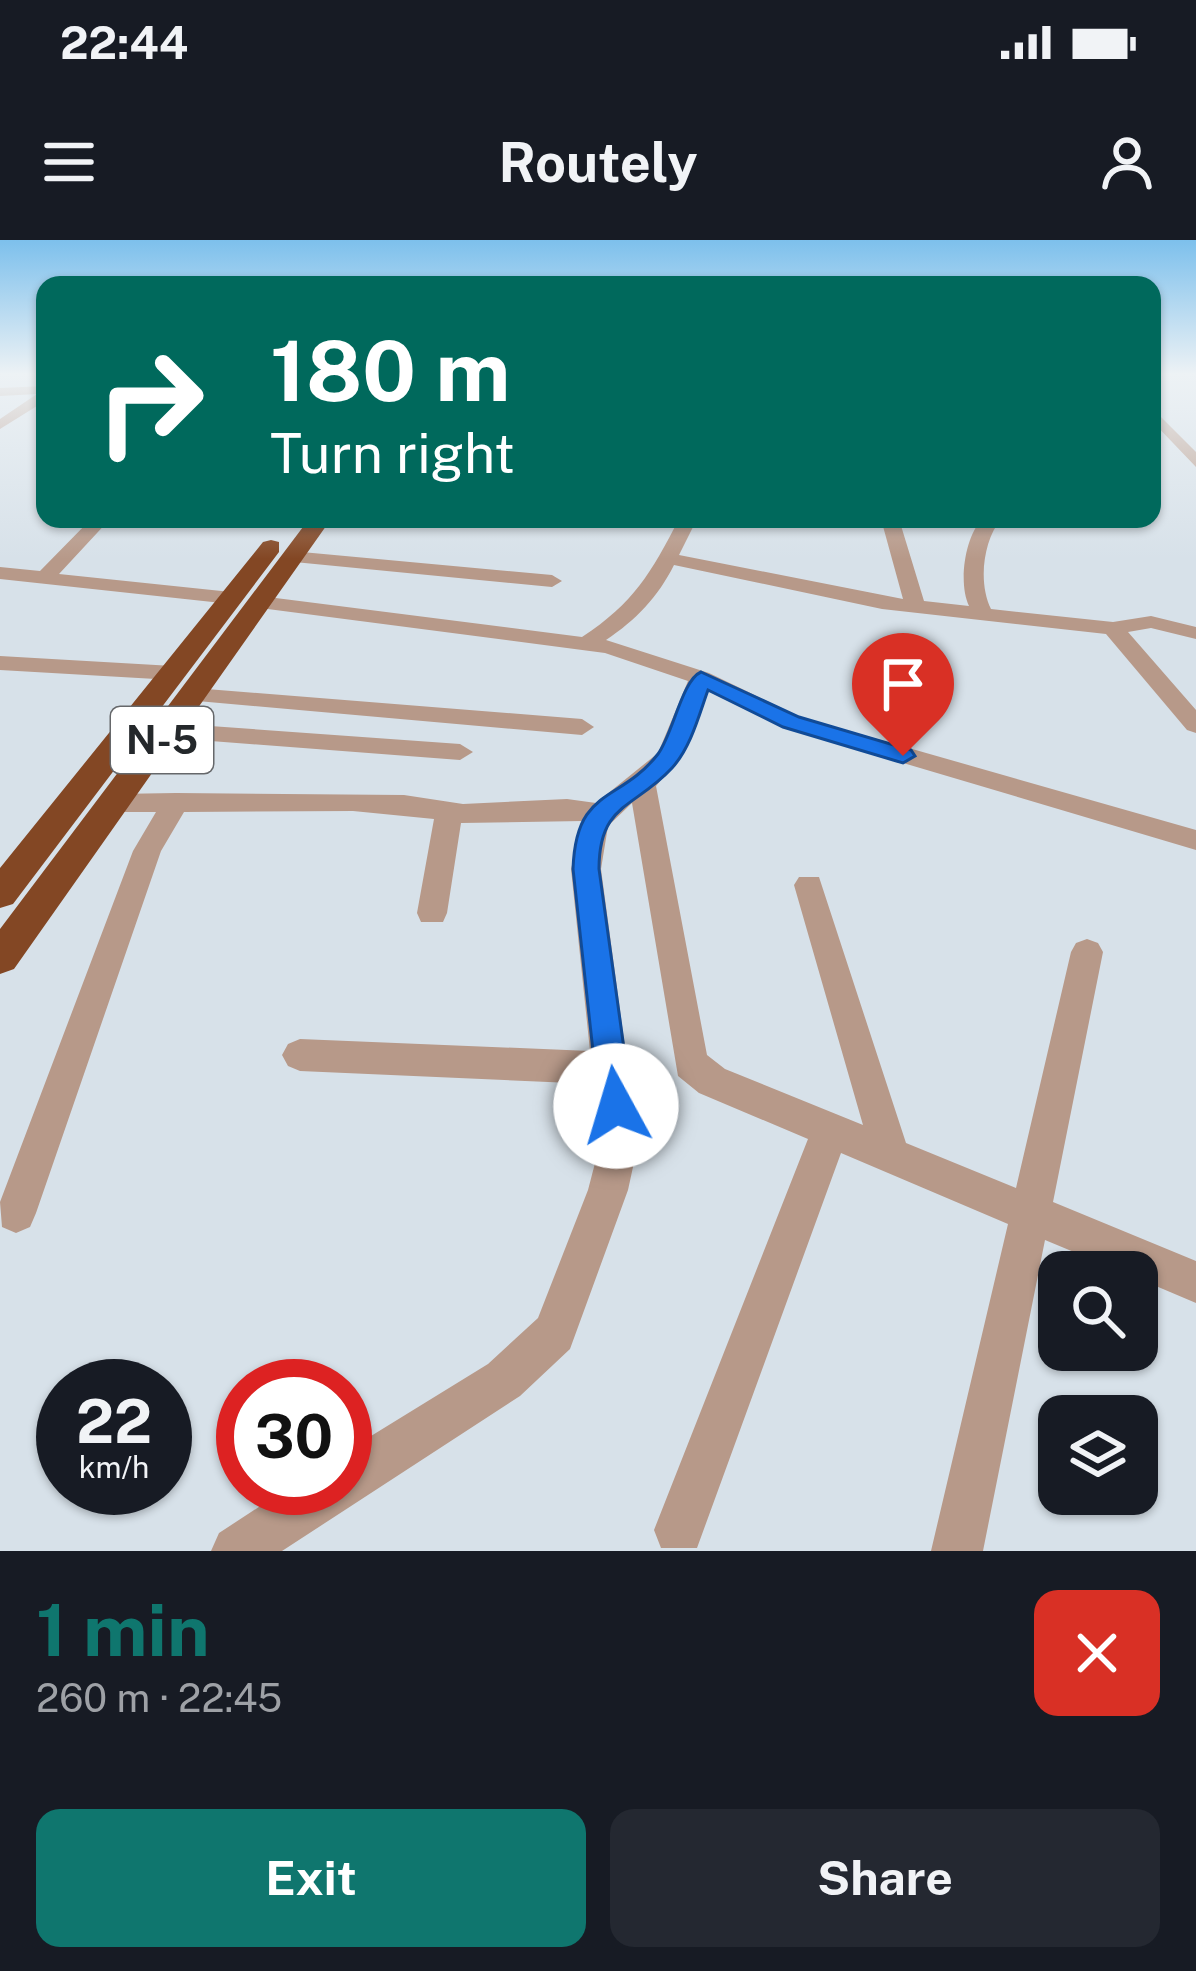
<!DOCTYPE html>
<html lang="en">
<head>
<meta charset="utf-8">
<style>
  :root { --surface:#171b24; --page:#242831; --text:#f1f3f6; --muted:#9ea1a6; --accent:#0f766e }
  body { margin:0; font-family:"Public Sans",sans-serif; background:var(--page); color:var(--text); height:100vh; display:flex; flex-direction:column; font-size:45px; white-space:nowrap }
  * { box-sizing:border-box; margin:0 }
  p { font-size:39px; color:var(--muted) }
  .icon { flex:none; width:66px; height:66px; fill:none; stroke:currentColor; stroke-width:2; stroke-linecap:round; stroke-linejoin:round }
  .map { position:relative; height:1311px; overflow:hidden }
  .drawer { display:flex; flex-direction:column; background:var(--surface); flex:1 }
  .drawer>* { flex:none }
  .hud { position:absolute; left:36px; top:36px; width:1125px; height:252px; border-radius:24px; box-shadow:0 3px 9px #0004; background:#00695c; color:#fff; overflow:hidden }
  .buttons { position:absolute; left:1038px; top:1011px; display:grid; gap:24px }
  .buttons a { display:grid; place-items:center; width:120px; height:120px; border-radius:24px; background:var(--surface); box-shadow:0 3px 9px #0004; font-size:60px }
  .speed { position:absolute; left:36px; top:1119px; display:flex; gap:24px; font-size:60px; font-weight:700; text-align:center }
  .speed>* { display:grid; place-content:center; width:156px; height:156px; border-radius:50%; background:var(--surface); box-shadow:0 3px 9px #0004; line-height:1 }
  .speed small { font-size:30px; font-weight:400 }
  .speed .limit { border:18px solid #d22; background:#fff; color:#111 }
  .pin { position:absolute; display:grid; place-items:center; width:102px; height:102px; color:#fff; margin:-123px -51px; border-radius:50% 50% 50% 0; rotate:-45deg; box-shadow:0 0 12px #0007 }
  .pin .icon { rotate:45deg }
  .me { position:absolute; width:132px; margin:-66px; rotate:354deg; stroke-linejoin:round; filter:drop-shadow(0 0 9px #0008) }
  .turn { display:flex; align-items:center; gap:42px; height:252px; padding:0 36px; font-size:54px }
  .turn .icon { width:156px; height:156px; stroke-width:2.5 }
  .turn b { display:block; font-size:84px; line-height:102px }
  .round { display:grid; place-items:center; flex:none; width:126px; height:126px; border-radius:24px; background:var(--page) }
  .overview { display:flex; align-items:center; justify-content:space-between; height:204px; padding:0 36px }
  h1 { font-size:72px; font-weight:700; line-height:90px; color:var(--accent) }
  .cta { display:flex; gap:24px; margin-top:auto; padding:24px 36px }
  .cta a { flex:1; height:138px; border-radius:24px; background:var(--accent); color:#fff; font-size:48px; font-weight:700; line-height:138px; text-align:center }
  .cta a+a { background:var(--page); color:var(--text) }
  .status { display:flex; justify-content:space-between; align-items:center; height:84px; padding:0 60px; background:var(--surface); direction:ltr }
  .status svg { height:33px; fill:currentColor }
  header { display:flex; justify-content:space-between; align-items:center; height:156px; padding:0 36px; background:var(--surface); font-size:54px; font-weight:700 }
  .map>svg:first-child { display:block }
  .lines { fill:none; stroke-linecap:round; stroke-linejoin:round }
  .minor { fill:#b79989; fill-rule:evenodd }
  .highway { fill:#834724; fill-rule:evenodd }
  .route { fill:#1a73e8; stroke:#114b97; stroke-width:3 }
  .labels { text-anchor:middle; stroke-width:9; stroke-linejoin:round; paint-order:stroke }
  .shield { fill:#fff; stroke:#66686b; stroke-width:3 }
  .shield-label { font-size:39px; font-weight:bold; fill:#24282b }
</style>
</head>
<body>
<div class="status"><b>22:44</b><svg viewBox="0 0 49 12"><path d="M0 12V9h3v3zM5 12V6h3v6zM10 12V3h3v9zM15 12V0h3v12zM26 1h20v11H26zM47 4h2v5h-2z"/></svg></div>
<header><svg class="icon" aria-label="menu" viewBox="0 0 24 24"><path d="M4 6h16M4 12h16M4 18h16"/></svg>Routely<svg class="icon" aria-label="person" viewBox="0 0 24 24"><circle cx="12" cy="8" r="4"/><path d="M4 21q1-7 8-7t8 7"/></svg></header>
<div class="map">
<svg width="1196" height="1311" viewBox="0 0 1196 1311">
  <rect width="100%" height="100%" fill="#d7e1e9"/>
  <g class="lines">
    <path class="minor" d="M45,146V161L0,189V179L37,154L0,156V148Z
      M1152,168L1196,212V227L1152,181Z
      M91,279H110L59,334L231,352L241,358L231,364L0,339V327L40,331Z
      M679,279H697L679,315L903,359L881,279H899L924,361L969,366C958,343 965,297 982,279H1001C983,301 978,343 991,369L1113,382L1151,376L1196,387V399L1151,388L1128,392L1196,470V493L1187,490L1106,394L882,369L674,325C658,357 636,380 606,400L709,433L800,477L1196,590V610L782,487L708,451L686,510L656,546L707,815L725,829L863,885L794,645L799,637H819L906,903L1016,948L1071,712L1076,703L1087,699L1098,703L1103,712L1053,962L1196,1021V1063L1137,1038V1032H1122L1045,1000L983,1311H931L1008,984L841,913L697,1308H661L654,1290L808,899L699,853L678,836L632,563L608,586L601,629L638,904L628,950L570,1109L520,1156L282,1311H211L219,1293L288,1248H345V1212L488,1124L538,1078L588,950L600,904L594,844L300,831L288,826L282,815L288,804L300,799L590,811L571,629L583,581L461,583L447,673L443,682H421L417,673L434,579L353,571L184,572L161,611L36,973L30,987L16,993L2,987L0,962L133,611L156,572H116L103,563L116,554L176,553L404,555L463,564L567,559L596,563L658,513L688,441L605,413L260,368L250,362L260,356L582,397C634,363 651,333 679,279Z
      M291,311L552,335L562,341L552,347L284,321L282,317Z
      M0,416L173,426L184,433L173,440L0,430Z
      M194,448L582,479L594,487L582,495L186,460L182,455Z
      M168,483L460,504L473,512L460,520L159,497L156,491L159,485Z"/>
    <path class="highway" d="M309,279H331L14,729L0,734V689Z
      M271,300L279,302V312L13,664L0,668V628L263,302Z"/>
  </g>
  <linearGradient id="sky" x2="0" y2="1"><stop stop-color="#7dc0ec"/><stop offset="0.42" stop-color="#edf2f5"/><stop offset="1" stop-color="#edf2f5" stop-opacity="0"/></linearGradient>
  <rect width="1196" height="319" fill="url(#sky)"/>
  <path class="route" d="M701,432L799,477L911,510L915,516L903,523L783,487L708,450C699,475 691,507 672,528C634,569 599,563 599,629L632,866L627,877L616,882L604,877L599,866L573,629C576,546 619,564 658,514C673,494 682,440 701,432Z"/>
  <g class="labels">
    <rect class="shield" x="111" y="467" width="102" height="66" rx="9"/>
    <g class="shield-label">
      <text x="162" y="514">N-5</text>
    </g>
  </g>
</svg>
<div class="buttons">
<a><svg class="icon" aria-label="search" viewBox="0 0 24 24"><circle cx="10" cy="10" r="6"/><path d="M15 15l6 6"/></svg></a>
<a><svg class="icon" aria-label="layers" viewBox="0 0 24 24"><path d="M12 4l9 5-9 5-9-5zM3 14l9 5 9-5"/></svg></a>
</div>
<div class="speed"><div>22<small>km/h</small></div><div class="limit">30</div></div>
<div class="pin" style="left:903px;top:516px;background:#d93025"><svg class="icon" aria-label="arrive" viewBox="0 0 24 24"><path d="M6 21V4h12l-3 4 3 4H6"/></svg></div>
<svg class="me" style="left:616px;top:866px" viewBox="-20 -20 40 40"><circle r="19" fill="#fff"/><path d="M0-13L10 11 0 6-10 11z" fill="#1a73e8"/></svg>
<div class="hud">
<div class="turn"><svg class="icon" aria-label="right" viewBox="0 0 24 24"><path d="M7 20v-9h11M14 6l5 5-5 5"/></svg><div><b>180 m</b>Turn right</div></div>
</div>
</div>
<section class="drawer">
<div class="overview"><div><h1>1 min</h1><p>260 m · 22:45</p></div><a class="round" style="background:#d93025;color:#fff"><svg class="icon" aria-label="close" viewBox="0 0 24 24"><path d="M6 6l12 12M18 6L6 18"/></svg></a></div>
<div class="cta"><a>Exit</a><a>Share</a></div>
</section>
</body>
</html>
